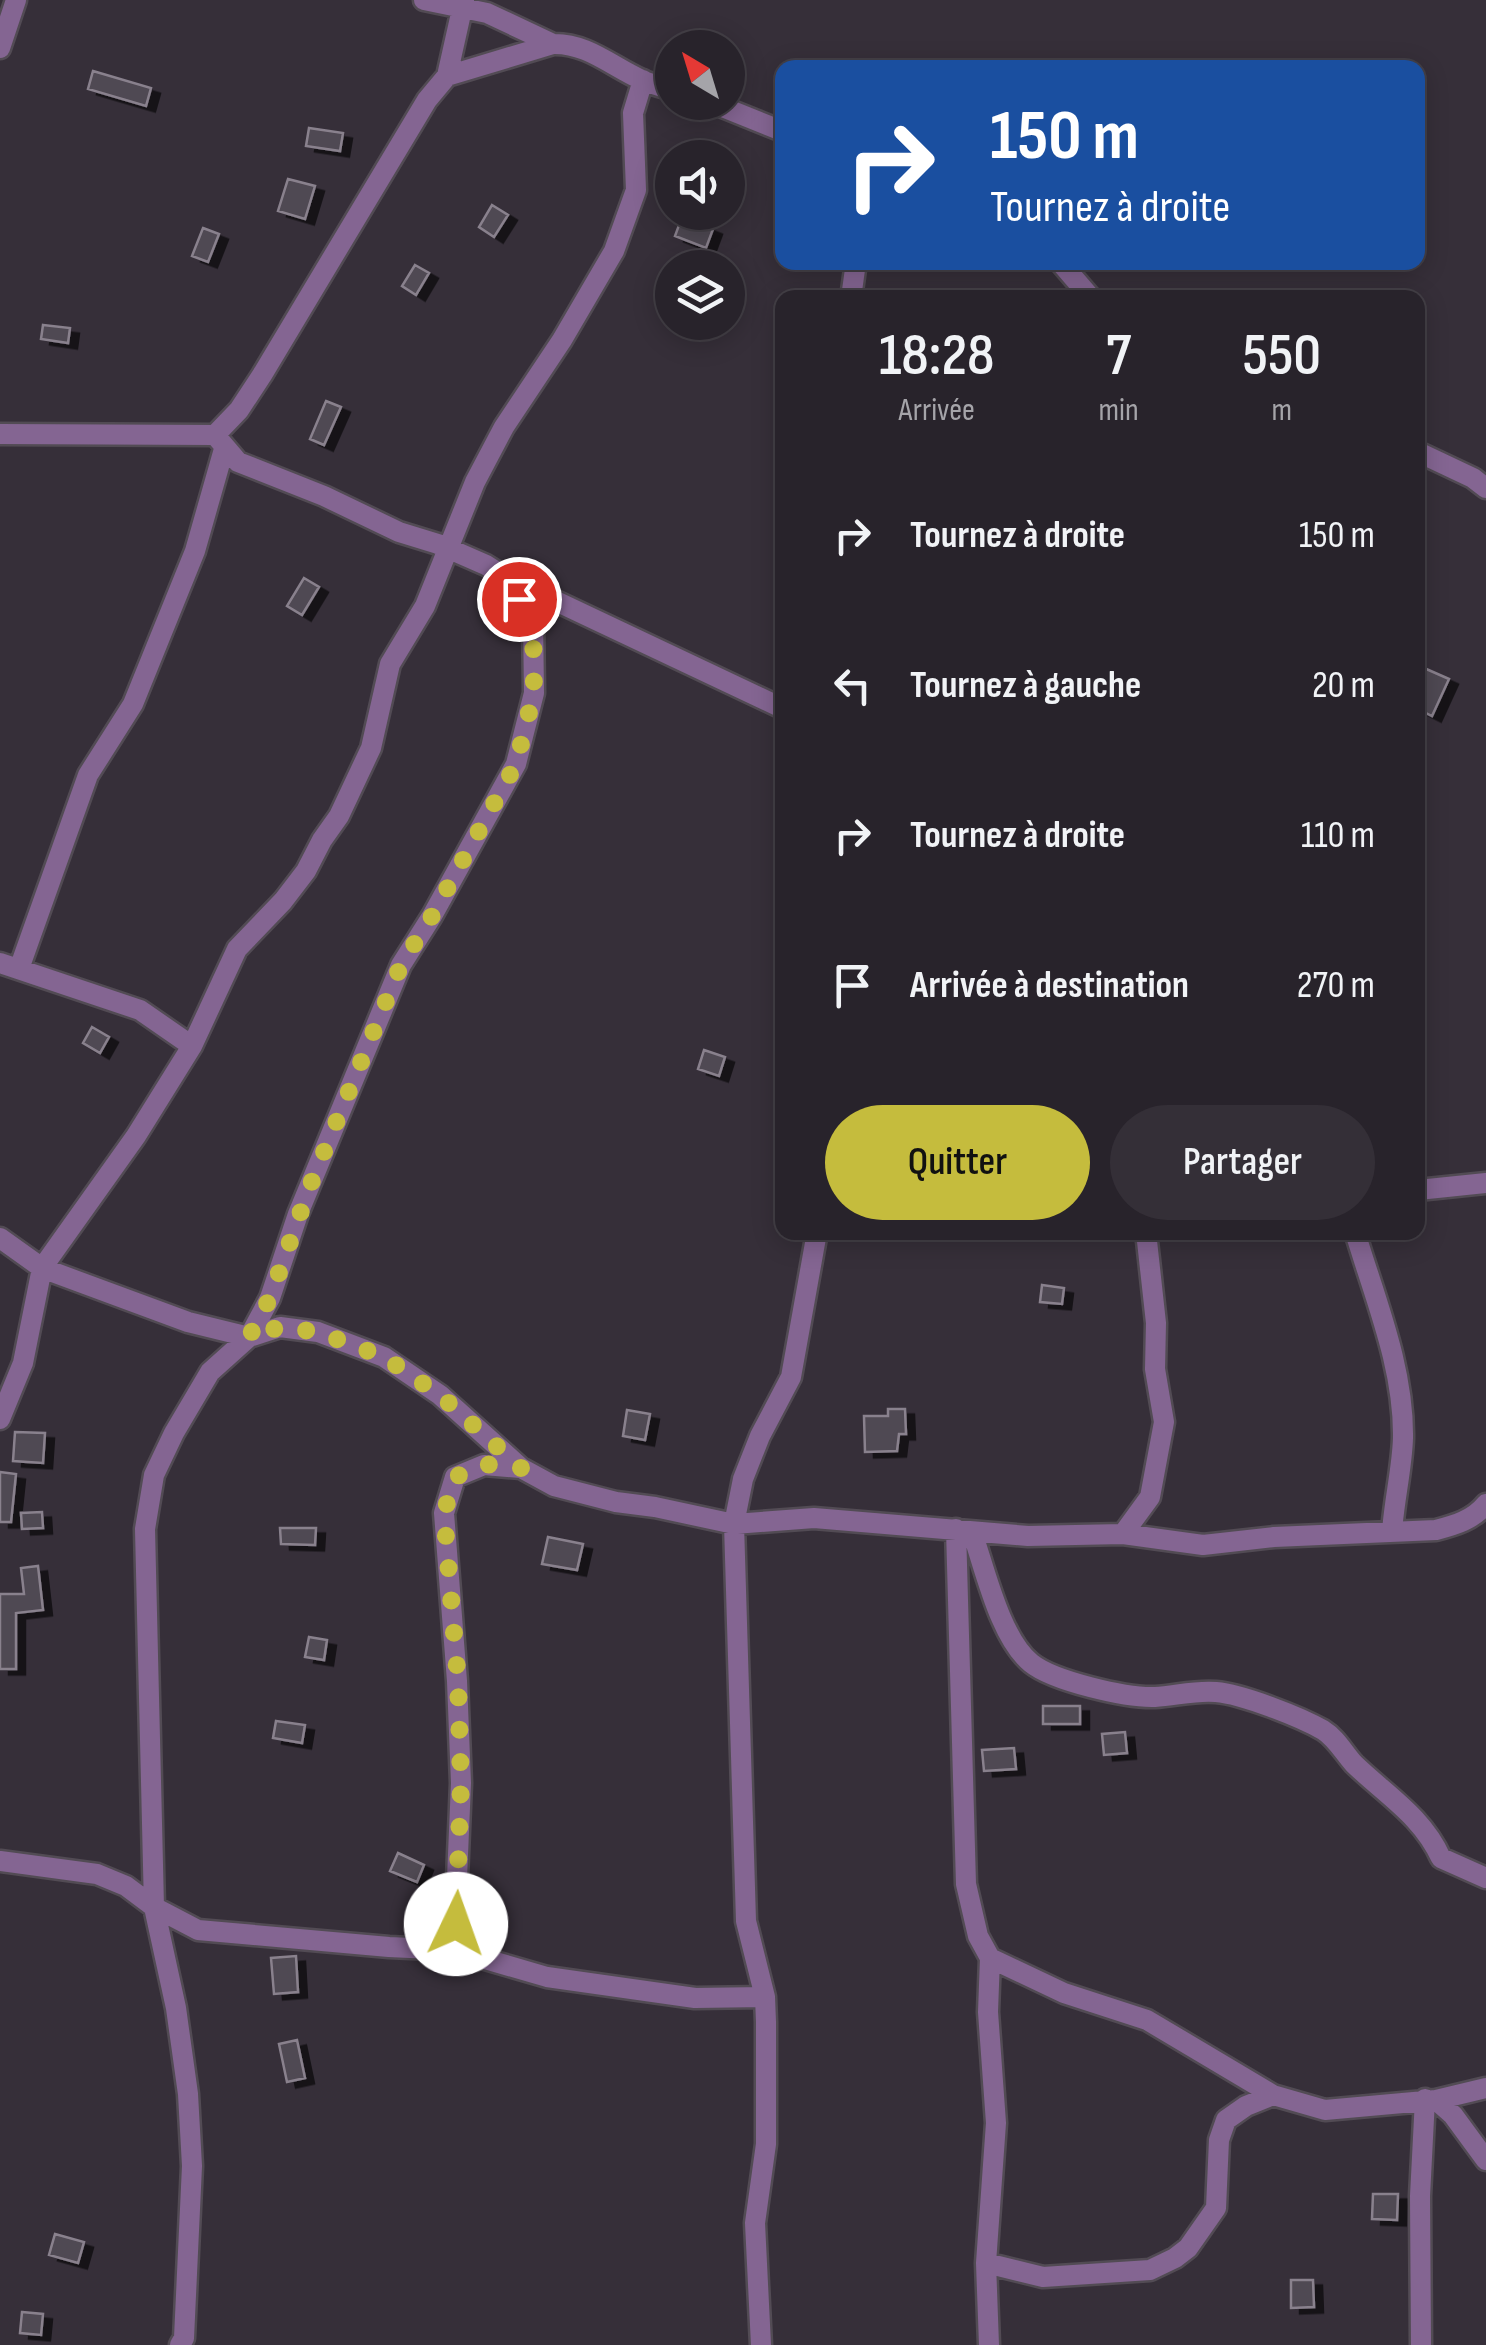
<!DOCTYPE html>
<html lang="fr">
<head>
<meta charset="utf-8">
<style>
  :root { --surface:#28232b; --page:#342f37; --text:#f1f3f6; --muted:#a5a4a9; --line:#444047; --accent:#c5bc3d }
  body { margin:0; font-family:"Sofia Sans Condensed",sans-serif; background:var(--page); color:var(--text); height:100vh; display:flex; flex-direction:column; font-size:38px; white-space:nowrap }
  * { box-sizing:border-box; margin:0 }
  p { font-size:32px; color:var(--muted) }
  .icon { flex:none; width:55px; height:55px; fill:none; stroke:currentColor; stroke-width:2; stroke-linecap:round; stroke-linejoin:round }
  .map { position:relative; flex:1; overflow:hidden }
  .sheet { position:absolute; left:775px; top:290px; width:650px; height:950px; display:flex; flex-direction:column; background:var(--surface); border-radius:20px; box-shadow:0 5px 25px #0003,0 0 0 2px var(--line) }
  .sheet>* { flex:none }
  .banner { position:absolute; left:775px; top:60px; width:650px; height:210px; border-radius:20px; box-shadow:0 5px 25px #0003,0 0 0 2px var(--line); background:#1a4fa0; color:#fff; overflow:hidden }
  .needle { width:65px; rotate:322deg }
  .controls { position:absolute; left:655px; top:30px; display:grid; gap:20px }
  .controls a { display:grid; place-items:center; width:90px; height:90px; border-radius:50%; background:var(--surface); box-shadow:0 5px 25px #0003,0 0 0 2px var(--line); font-size:50px }
  .pin { position:absolute; display:grid; place-items:center; width:85px; height:85px; color:#fff; margin:-42px; border:5px solid #fff; border-radius:50%; box-shadow:0 2px 10px #0007 }
  .me { position:absolute; width:110px; margin:-55px; rotate:3deg; stroke-linejoin:round; filter:drop-shadow(0 0 8px #0008) }
  .turn { display:flex; align-items:center; gap:35px; height:210px; padding:0 50px; font-size:45px }
  .turn .icon { width:130px; height:130px; stroke-width:2.5 }
  .turn b { display:block; font-size:70px; line-height:85px }
  .eta { display:flex; justify-content:space-evenly; align-items:center; height:170px; text-align:center }
  .eta b { font-size:60px; font-weight:600; line-height:70px }
  .cta { display:flex; gap:20px; margin-top:auto; padding:20px 50px }
  .cta a { flex:1; height:115px; border-radius:60px; background:var(--accent); color:#111; font-size:40px; font-weight:600; line-height:115px; text-align:center }
  .cta a+a { background:var(--page); color:var(--text) }
  ul { padding:0; list-style:none }
  li { display:flex; align-items:center; gap:30px; height:150px; padding:0 50px }
  li div { flex:1 }
  li b { display:block; font-size:38px }
  li em { font-style:normal }
  .map>svg:first-child { display:block }
  .building { fill:#4f4852; stroke:#89818d; stroke-width:2.5; filter:url(#shadow) }
  .lines { fill:none; stroke-linecap:round; stroke-linejoin:round }
  .minor-casing { stroke:#524b54; stroke-width:25 }
  .minor { stroke:#846592; stroke-width:20 }
  .route { stroke:#c5bc3d; stroke-width:18; stroke-dasharray:0 32.4 }
</style>
</head>
<body>
<div class="map">
<svg width="1486" height="2345" viewBox="0 0 1486 2345">
  <defs>
    <filter id="shadow"><feDropShadow dx="9" dy="5.5" stdDeviation="0" flood-color="#0009"/></filter>
  </defs>
  <rect width="100%" height="100%" fill="#362f39"/>
  <path class="building" d="M93,71L151,88L146,106L88,89Z
    M309,128L343,133L340,151L306,146Z
    M288,179L315,186L305,219L278,211Z
    M492,205L508,215L494,237L479,227Z
    M682,217L713,229L706,248L675,236Z
    M203,228L219,234L208,262L192,256Z
    M415,265L429,273L416,295L402,286Z
    M43,325L70,328L68,343L41,339Z
    M326,401L341,407L324,445L310,439Z
    M304,578L319,587L302,615L287,606Z
    M1424,668L1449,679L1432,716L1418,709V681Z
    M92,1027L109,1037L100,1053L83,1043Z
    M704,1050L725,1057L719,1076L698,1069Z
    M1042,1285L1064,1288L1062,1304L1040,1302Z
    M888,1409H905L906,1434H899L897,1451L865,1452L864,1416H888Z
    M627,1410L650,1414L645,1440L623,1436Z
    M15,1432L45,1433L43,1463L13,1461Z
    M0,1472L16,1474L11,1522H0Z
    M42,1512L43,1528L22,1529L21,1513Z
    M280,1528H316L315,1545L281,1544Z
    M548,1537L583,1544L577,1570L542,1564Z
    M38,1566L43,1610L16,1613V1669H0V1594H24L21,1568Z
    M309,1637L327,1640L324,1660L305,1657Z
    M1043,1706H1080V1724H1043Z
    M276,1721L305,1725L302,1743L273,1738Z
    M1125,1732L1127,1753L1104,1755L1102,1734Z
    M1014,1748L1016,1769L984,1771L982,1750Z
    M398,1853L424,1865L417,1882L390,1871Z
    M296,1956L298,1992L274,1994L271,1958Z
    M297,2040L305,2078L287,2082L279,2044Z
    M1373,2194H1398L1397,2220L1372,2219Z
    M55,2234L84,2242L78,2263L49,2255Z
    M1291,2280H1313L1314,2307L1291,2308Z
    M22,2312L43,2314L41,2335L20,2333Z"/>
  <g class="lines">
    <g class="minor-casing">
      <path id="minor" d="M424,0L487,13L553,44
        M0,48L16,0
        M447,76L464,0
        M710,102L782,131
        M1060,262L1091,298
        M851,298L856,262
        M0,434L215,435L239,410L262,375L427,100L447,76L553,44C587,43 611,66 642,80C651,84 662,87 672,90
        M1418,452L1473,478L1486,488
        M505,577L782,708
        M0,963L140,1010L192,1046
        M19,969L88,775L133,704L195,551L224,449
        M1418,1190L1486,1183
        M1355,1232C1375,1299 1404,1367 1403,1438C1402,1469 1394,1501 1392,1532
        M0,1238L42,1268L188,1322L249,1337L280,1327L318,1332L384,1357L440,1395L521,1468L554,1486L616,1502L655,1507L734,1524L814,1518L1028,1536L1123,1534L1203,1545L1274,1537L1436,1530C1455,1525 1473,1520 1486,1504
        M0,1419L23,1363L42,1268L136,1136L192,1046L237,949L283,901L306,871L322,840L339,816L371,748L390,664L425,606L475,482L504,427L562,340L614,251L636,190L633,113L643,80
        M956,1529L966,1884L978,1936L990,1958L1064,1993L1147,2020L1273,2095L1325,2110L1436,2100L1453,2115L1486,2160
        M972,1532C985,1569 1000,1638 1031,1663C1053,1681 1126,1698 1155,1697C1175,1696 1195,1690 1216,1692C1242,1694 1300,1717 1323,1730C1336,1738 1344,1753 1354,1764C1386,1795 1422,1816 1441,1858L1486,1878
        M1123,1534L1150,1497L1164,1422L1155,1369L1156,1323L1146,1232
        M0,1861L97,1874L126,1886L154,1907L198,1930L389,1947L454,1950L461,1783L457,1681L444,1513L455,1477L484,1465L521,1468
        M454,1950L547,1977L695,1998L765,1997
        M1436,2100L1486,2088
        M986,2263L1043,2277L1150,2270L1175,2258L1188,2248L1216,2208L1219,2140L1226,2120L1246,2106L1273,2095
        M180,2345L184,2338L192,2166L188,2094L176,2008L154,1907L145,1529L154,1475L174,1433L210,1372L249,1337L270,1298L298,1214L401,965L432,916L516,764L534,693L533,618L505,577L486,565L438,544L399,532L324,496L238,462L215,435
        M761,2345L755,2223L766,2144V2022L765,1997L746,1921L734,1524L743,1479L760,1436L791,1377L817,1232
        M989,2345L986,2263L996,2123L988,2012L990,1958
        M1421,2345L1420,2196L1425,2099"/>
    </g>
    <use href="#minor" class="minor"/>
  </g>
  <g class="lines">
    <path class="route" d="M456,1924L461,1783L458,1681L444,1513L455,1477L484,1464L521,1468L440,1395L384,1357L318,1332L280,1327L249,1337L270,1298L310,1186L401,965L432,916L516,764L534,693L533,618L519,599"/>
  </g>
</svg>
<div class="controls">
<a><svg class="needle" viewBox="-14 -14 28 28"><path d="M0-13l5 13h-10z" fill="#e53935"/><path d="M0 13l5-13h-10z" fill="#a5a4a9"/></svg></a>
<a><svg class="icon" aria-label="sound" viewBox="0 0 24 24"><path d="M4 9h4l5-4v14l-5-4H4zM17 9q2 3 0 6"/></svg></a>
<a><svg class="icon" aria-label="layers" viewBox="0 0 24 24"><path d="M12 4l9 5-9 5-9-5zM3 14l9 5 9-5"/></svg></a>
</div>
<div class="pin" style="left:519px;top:599px;background:#d93025"><svg class="icon" aria-label="arrive" viewBox="0 0 24 24"><path d="M6 21V4h12l-3 4 3 4H6"/></svg></div>
<svg class="me" style="left:456px;top:1924px" viewBox="-20 -20 40 40"><circle r="19" fill="#fff"/><path d="M0-13L10 11 0 6-10 11z" fill="#c5bc3d"/></svg>
<div class="banner">
<div class="turn"><svg class="icon" aria-label="right" viewBox="0 0 24 24"><path d="M7 20v-9h11M14 6l5 5-5 5"/></svg><div><b>150 m</b>Tournez à droite</div></div>
</div>
<section class="sheet">
<div class="eta">
<div><b>18:28</b><p>Arrivée</p></div>
<div><b>7</b><p>min</p></div>
<div><b>550</b><p>m</p></div>
</div>
<ul>
<li><svg class="icon" aria-label="right" viewBox="0 0 24 24"><path d="M7 20v-9h11M14 6l5 5-5 5"/></svg><div><b>Tournez à droite</b></div><em>150 m</em></li>
<li><svg class="icon" aria-label="left" viewBox="0 0 24 24"><path d="M17 20v-9H6M10 6l-5 5 5 5"/></svg><div><b>Tournez à gauche</b></div><em>20 m</em></li>
<li><svg class="icon" aria-label="right" viewBox="0 0 24 24"><path d="M7 20v-9h11M14 6l5 5-5 5"/></svg><div><b>Tournez à droite</b></div><em>110 m</em></li>
<li><svg class="icon" aria-label="arrive" viewBox="0 0 24 24"><path d="M6 21V4h12l-3 4 3 4H6"/></svg><div><b>Arrivée à destination</b></div><em>270 m</em></li>
</ul>
<div class="cta"><a>Quitter</a><a>Partager</a></div>
</section>
</div>
</body>
</html>
